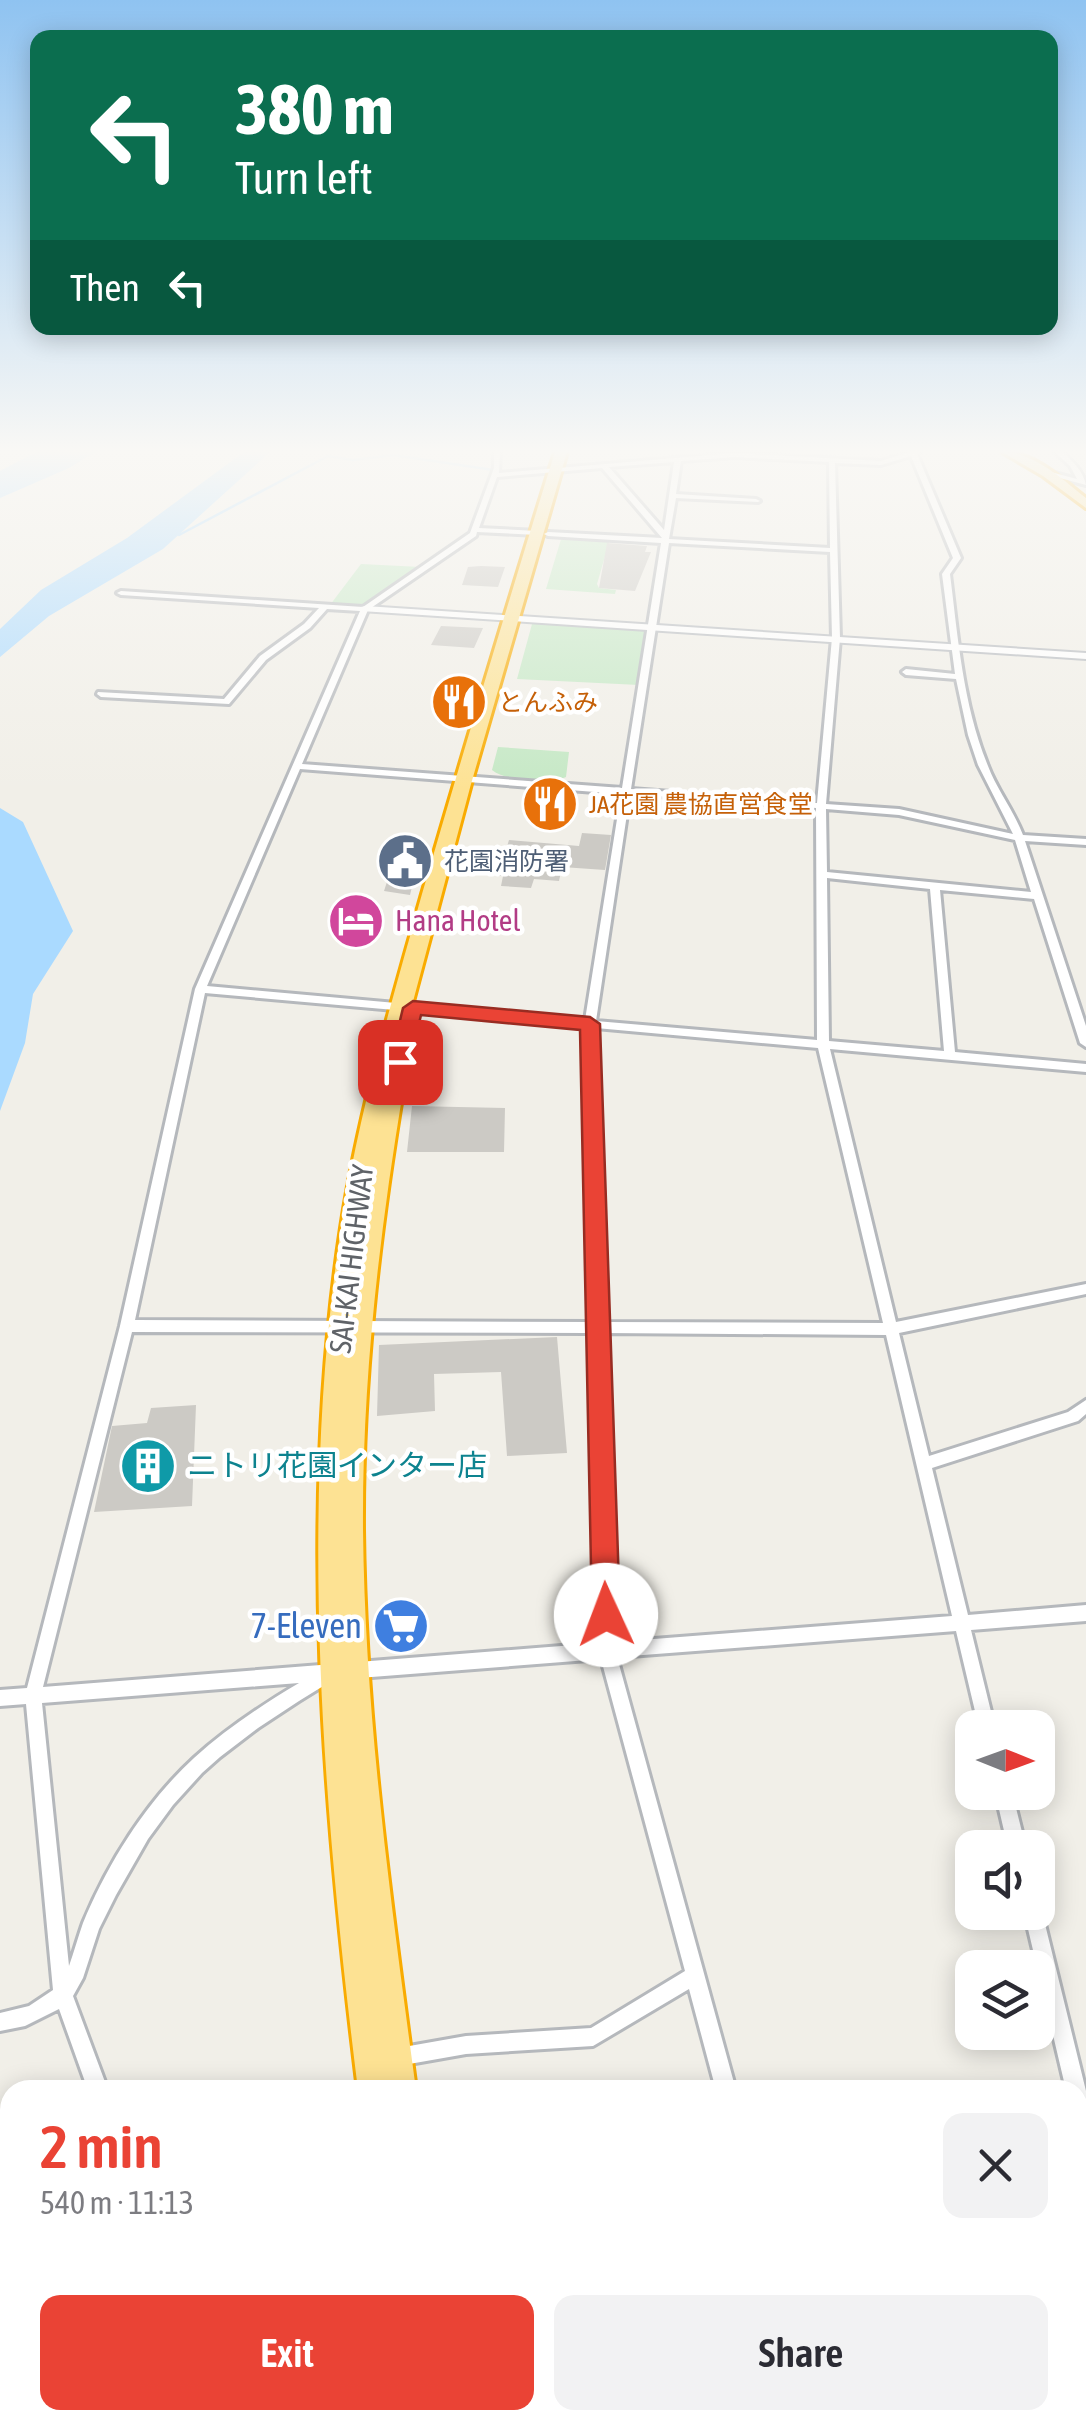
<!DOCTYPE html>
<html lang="en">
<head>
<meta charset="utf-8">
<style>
  :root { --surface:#fff; --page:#f2f2f3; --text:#2b2b33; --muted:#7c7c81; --accent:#ea4335 }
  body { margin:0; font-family:"Asap Condensed","Noto Sans JP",sans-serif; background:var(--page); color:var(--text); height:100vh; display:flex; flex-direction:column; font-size:38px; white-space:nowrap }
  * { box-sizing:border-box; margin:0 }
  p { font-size:32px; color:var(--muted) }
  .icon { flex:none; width:55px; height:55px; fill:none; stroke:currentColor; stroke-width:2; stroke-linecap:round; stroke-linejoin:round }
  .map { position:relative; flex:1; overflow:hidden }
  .panel { position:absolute; left:0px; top:2080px; width:1088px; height:350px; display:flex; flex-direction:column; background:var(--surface); border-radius:30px 30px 0 0; box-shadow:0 5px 25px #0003 }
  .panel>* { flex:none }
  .guide { position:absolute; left:30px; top:30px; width:1028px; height:305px; border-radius:20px; box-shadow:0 5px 25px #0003; background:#0b6e4f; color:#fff; overflow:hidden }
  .needle { width:65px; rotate:91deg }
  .tools { position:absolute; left:955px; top:1710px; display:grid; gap:20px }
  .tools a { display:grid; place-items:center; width:100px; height:100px; border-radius:20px; background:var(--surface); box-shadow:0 5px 25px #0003; font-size:50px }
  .pin { position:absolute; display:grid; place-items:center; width:85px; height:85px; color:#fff; margin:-42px; border-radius:20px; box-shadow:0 5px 15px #0006 }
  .me { position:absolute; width:110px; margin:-55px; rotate:358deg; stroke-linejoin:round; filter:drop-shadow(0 0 8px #0008) }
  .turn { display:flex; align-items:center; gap:35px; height:210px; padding:0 40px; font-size:45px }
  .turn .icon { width:130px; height:130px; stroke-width:2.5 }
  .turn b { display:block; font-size:70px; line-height:85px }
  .then { display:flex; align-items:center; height:95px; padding:0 40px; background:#0003; gap:20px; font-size:38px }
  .round { display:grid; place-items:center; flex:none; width:105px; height:105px; border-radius:20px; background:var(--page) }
  .headline { display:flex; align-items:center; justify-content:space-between; height:170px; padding:0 40px }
  h1 { font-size:60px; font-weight:600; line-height:75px; color:var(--accent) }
  .button { display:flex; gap:20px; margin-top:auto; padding:20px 40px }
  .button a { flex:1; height:115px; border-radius:20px; background:var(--accent); color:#fff; font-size:40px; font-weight:600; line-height:115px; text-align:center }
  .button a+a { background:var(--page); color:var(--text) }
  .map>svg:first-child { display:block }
  .green { fill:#c5e8c5 }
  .water { fill:#aadaff }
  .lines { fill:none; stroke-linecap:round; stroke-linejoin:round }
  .stream { stroke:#aadaff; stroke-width:2.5 }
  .building { fill:#cccac5 }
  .street-casing { stroke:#b5b8bc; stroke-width:6 }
  .secondary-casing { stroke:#b6babf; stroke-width:4 }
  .highway-casing { stroke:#f9ab00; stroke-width:6 }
  .street { fill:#fff; fill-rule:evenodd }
  .secondary { fill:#fff; fill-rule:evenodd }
  .highway { fill:#fde293; fill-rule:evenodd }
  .route { fill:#ea4335; stroke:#982c22; stroke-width:2.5 }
  .labels { text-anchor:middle; stroke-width:9; stroke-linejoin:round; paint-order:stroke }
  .far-food-label { font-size:25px; fill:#c56008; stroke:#fff; text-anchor:start }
  .far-service-label { font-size:25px; fill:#4e5e75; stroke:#fff; text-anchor:start }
  .hotel-label { font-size:30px; fill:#b23c85; stroke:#fff; text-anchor:start }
  .street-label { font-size:30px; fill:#5f6368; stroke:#fff }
  .culture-label { font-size:30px; fill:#0d838f; stroke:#fff; text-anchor:start }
  .near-shop-label { font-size:35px; fill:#366cbe; stroke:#fff; text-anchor:end }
</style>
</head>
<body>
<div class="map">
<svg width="1086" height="2430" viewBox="0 0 1086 2430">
  <rect width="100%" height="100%" fill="#f1efe8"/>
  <path class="green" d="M562,536L610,539L597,584L599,588L616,590L615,594L546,589Z
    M361,564L421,567L366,606L330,605Z
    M537,623L646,630L639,685L517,679L532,624Z
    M498,747L569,752L566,777C549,784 507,782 492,770Z"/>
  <path class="water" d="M36,452H95L69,468L0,498V471Z
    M244,452H270L163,549L49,616L0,657V629L41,590L127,538Z
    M0,808L23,822L73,931L33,994L25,1043L0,1111Z"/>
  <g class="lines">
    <path class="stream" d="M577,466L732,453L880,461L907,452
      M517,472L547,469
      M179,535L328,456L353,460L393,455L507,472"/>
  </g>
  <path class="building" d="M607,543L647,546L645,552H651L635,591L599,588Z
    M468,567L481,566L505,567L498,587L462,585Z
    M441,626L483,628L474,648L431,645Z
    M541,794L565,796L561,813L557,817L540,815Z
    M582,833L611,835L605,870L562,867L559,881L534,879L531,888L501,886L503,876H498L509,840L579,846Z
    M400,842L422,844L410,895L384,891Z
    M412,1106L505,1108L504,1152H407Z
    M557,1337L567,1453L507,1456L501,1372L434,1374L435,1411L377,1416L379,1345Z
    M196,1405L192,1506L94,1512L112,1426L147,1423L151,1408Z
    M506,2420H560L563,2430H507Z
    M906,2420H1086V2430H881Z"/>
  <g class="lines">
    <g class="street-casing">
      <path id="street" d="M494,452H500L499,473L734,453L881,461L910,452H920L917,454L961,558L950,574C958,638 963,705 988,766C997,790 1014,811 1023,835L1086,839V845L1025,841L1086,1026V1047L1080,1043L1034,899L940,890L955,1052L1086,1064V1072L830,1049L896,1322L1086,1284V1294L899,1333L929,1456L1068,1412L1086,1400V1414L1078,1421L932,1468L968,1615L1086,1605V1621L971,1630L995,1728H979L956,1631L617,1657L736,2090H716L689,1989L593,2046L466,2054L398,2066L391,2064L389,2057L391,2050L398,2048L466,2036L591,2028L685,1971L601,1659L333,1680L299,1701L258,1728L220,1757L202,1773L173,1805L148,1839L116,1895L99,1929L83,1978L73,1996L108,2090H88L59,2009L25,2026L0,2031V2013L29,2006L53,1990L26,1704L0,1706V1690L27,1688L120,1326L195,989L360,611L327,609L310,628L266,660L229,704L101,697L97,694L98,692L224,699L260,656L304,624L319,608L121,595L117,593L121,591L363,607L470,533L494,468ZM911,456L953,558L942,574L955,674L906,669L902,672L906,675L956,679L968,735L978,765L1013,834L899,809L826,804L840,638L835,463L881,465ZM734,457L829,462L830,548L669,539L676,498L758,502L760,501L756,499L676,494L681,461ZM674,462L664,530L609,467ZM602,468L662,538L548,532L544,534L548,536L661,543L622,788L302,764L368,610L476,536L477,532L538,535L542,533L538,531L479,528L497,477ZM669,543L830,552L832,638L817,803L631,789ZM300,769L621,794L585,1020L207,986ZM630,794L816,808L817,1040L596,1021ZM826,809L899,815L1015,840L1031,892L827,872ZM827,878L930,889L944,1051L829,1041ZM205,993L585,1027L590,1322L135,1320ZM596,1028L818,1048L883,1323L604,1322ZM132,1332L590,1333L599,1643L43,1687ZM604,1333L886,1335L952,1616L615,1642ZM299,1683C262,1705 226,1729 194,1758C146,1802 108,1863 83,1923C78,1937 74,1952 69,1966L42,1703Z
        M1055,452H1062C1073,461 1083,471 1086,485L1045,474L1044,473L1047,471L1077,479L1070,466Z
        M995,1792H1012L1026,1848H1008Z
        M1038,1905L1042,1912L1086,2091V2140L1079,2137L1078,2133V2090H1066L1024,1912H1038Z
        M1086,2313V2333L1078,2337V2316Z
        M67,2420H95L89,2430H61Z
        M206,2420H228L232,2430H210Z
        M752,2420H796L793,2428L787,2430H743L746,2422Z
        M804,2420H826L829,2430H807Z"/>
    </g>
    <g class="secondary-casing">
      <path id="secondary" d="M365,606L1086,653V659L361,611V607Z"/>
    </g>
    <g class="highway-casing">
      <path id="highway" d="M555,452H567L471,784L391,1084L400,1086L403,1091C379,1236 362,1382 363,1530C365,1718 391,1904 416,2090H358C323,1808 298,1510 341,1228C358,1115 391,1004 422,894C465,746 509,599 555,452Z
        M1002,452C1034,452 1062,479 1086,498V508L1043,476Z
        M411,2420H482L484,2430H413Z"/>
    </g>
    <use href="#street" class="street"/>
    <use href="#secondary" class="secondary"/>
    <use href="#highway" class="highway"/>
  </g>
  <linearGradient id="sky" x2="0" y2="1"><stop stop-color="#8fc3f1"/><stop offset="0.57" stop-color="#f9f8f5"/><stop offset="1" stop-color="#f9f8f5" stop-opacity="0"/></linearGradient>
  <rect width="1086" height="792" fill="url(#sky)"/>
  <path class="route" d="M413,1001L590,1017L600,1024L620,1615L616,1624L606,1628L596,1624L592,1615L580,1030L421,1015L410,1062L400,1069L390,1062L403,1008Z"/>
  <defs>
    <g id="restaurant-disc" transform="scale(2.875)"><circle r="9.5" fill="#e8710a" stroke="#fff"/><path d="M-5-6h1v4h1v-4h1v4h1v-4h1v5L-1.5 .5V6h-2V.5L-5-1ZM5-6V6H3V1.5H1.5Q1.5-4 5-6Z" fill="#fff"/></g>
    <g id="civic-disc" transform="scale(2.875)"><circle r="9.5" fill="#5c6f8a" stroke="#fff"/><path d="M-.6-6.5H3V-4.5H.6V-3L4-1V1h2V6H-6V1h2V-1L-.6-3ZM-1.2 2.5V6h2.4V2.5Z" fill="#fff"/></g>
    <g id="hotel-disc" transform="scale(2.875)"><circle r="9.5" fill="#d1479c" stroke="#fff"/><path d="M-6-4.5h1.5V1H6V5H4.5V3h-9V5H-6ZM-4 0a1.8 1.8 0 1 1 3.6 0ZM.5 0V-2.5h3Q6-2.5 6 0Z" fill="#fff"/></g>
    <g id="building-disc" transform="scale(2.875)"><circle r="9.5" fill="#0f9aa8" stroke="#fff"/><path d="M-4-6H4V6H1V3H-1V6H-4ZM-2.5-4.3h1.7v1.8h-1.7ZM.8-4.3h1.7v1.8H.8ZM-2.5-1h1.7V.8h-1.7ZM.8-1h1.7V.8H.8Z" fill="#fff"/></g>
    <g id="supermarket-disc" transform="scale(2.875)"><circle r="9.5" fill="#3f7fe0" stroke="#fff"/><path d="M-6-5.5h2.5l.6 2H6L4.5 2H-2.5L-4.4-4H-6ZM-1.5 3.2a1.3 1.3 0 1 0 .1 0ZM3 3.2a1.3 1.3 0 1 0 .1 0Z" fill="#fff"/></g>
  </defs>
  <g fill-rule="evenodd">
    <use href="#restaurant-disc" x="459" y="702"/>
    <use href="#restaurant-disc" x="550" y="804"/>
    <use href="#civic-disc" x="405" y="861"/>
    <use href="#hotel-disc" x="356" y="921"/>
    <use href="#building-disc" x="148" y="1466"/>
    <use href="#supermarket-disc" x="401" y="1626"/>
  </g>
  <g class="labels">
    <g class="far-food-label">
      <text x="498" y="711">とんふみ</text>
      <text x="589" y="813">JA花園 農協直営食堂</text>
    </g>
    <g class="far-service-label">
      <text x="444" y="870">花園消防署</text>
    </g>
    <g class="hotel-label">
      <text x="395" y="931">Hana Hotel</text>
    </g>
    <g class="street-label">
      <text transform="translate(352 1259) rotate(-83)" y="10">SAI-KAI HIGHWAY</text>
    </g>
    <g class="culture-label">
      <text x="187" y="1476">ニトリ花園インター店</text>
    </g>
    <g class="near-shop-label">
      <text x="362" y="1638">7-Eleven</text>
    </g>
  </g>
</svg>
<div class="tools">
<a><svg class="needle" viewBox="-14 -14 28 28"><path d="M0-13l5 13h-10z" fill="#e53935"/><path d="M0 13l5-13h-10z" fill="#7c7c81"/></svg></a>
<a><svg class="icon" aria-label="sound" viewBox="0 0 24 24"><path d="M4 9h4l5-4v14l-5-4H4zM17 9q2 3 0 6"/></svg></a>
<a><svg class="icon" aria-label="layers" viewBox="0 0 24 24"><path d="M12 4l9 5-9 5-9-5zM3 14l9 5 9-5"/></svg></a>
</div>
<div class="pin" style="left:400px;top:1062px;background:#d93025"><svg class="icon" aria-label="arrive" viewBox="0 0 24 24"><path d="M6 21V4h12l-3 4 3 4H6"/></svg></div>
<svg class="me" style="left:606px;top:1615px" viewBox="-20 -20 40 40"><circle r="19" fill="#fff"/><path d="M0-13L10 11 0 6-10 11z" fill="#ea4335"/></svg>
<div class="guide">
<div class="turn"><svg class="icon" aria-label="left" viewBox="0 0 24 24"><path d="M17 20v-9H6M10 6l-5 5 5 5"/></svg><div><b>380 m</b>Turn left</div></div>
<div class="then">Then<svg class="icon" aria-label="left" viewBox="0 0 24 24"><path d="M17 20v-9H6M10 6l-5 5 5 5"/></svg></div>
</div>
<section class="panel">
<div class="headline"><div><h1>2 min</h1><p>540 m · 11:13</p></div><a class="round"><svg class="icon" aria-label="close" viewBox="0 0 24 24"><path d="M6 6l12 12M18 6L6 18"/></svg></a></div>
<div class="button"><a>Exit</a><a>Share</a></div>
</section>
</div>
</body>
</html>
